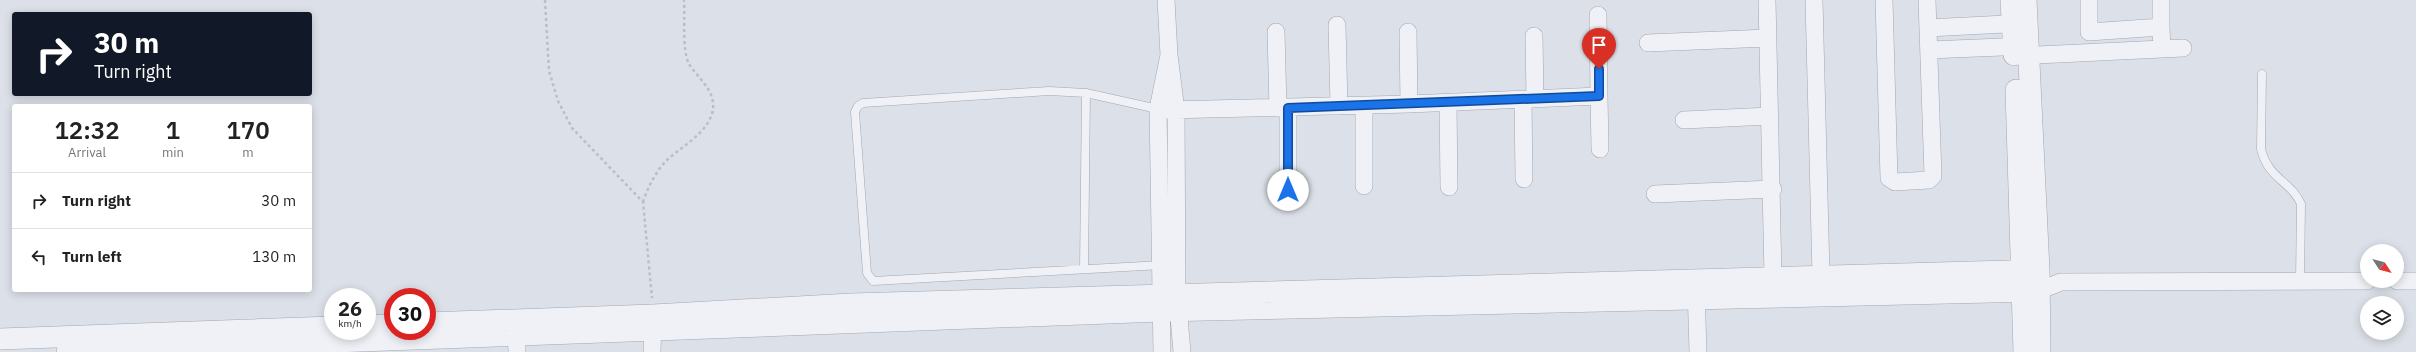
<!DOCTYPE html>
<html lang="en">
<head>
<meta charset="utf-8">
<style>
  :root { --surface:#fff; --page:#f6f6f6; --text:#222; --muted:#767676; --line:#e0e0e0 }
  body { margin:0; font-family:"IBM Plex Sans",sans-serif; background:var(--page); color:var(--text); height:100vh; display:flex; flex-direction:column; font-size:15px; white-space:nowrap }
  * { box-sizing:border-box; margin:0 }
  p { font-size:13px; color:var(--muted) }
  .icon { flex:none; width:22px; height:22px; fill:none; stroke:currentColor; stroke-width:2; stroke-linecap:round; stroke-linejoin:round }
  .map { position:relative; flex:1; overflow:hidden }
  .sheet { position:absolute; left:12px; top:104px; width:300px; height:188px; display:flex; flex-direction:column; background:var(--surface); border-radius:4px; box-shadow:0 2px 10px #0003 }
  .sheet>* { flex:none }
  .top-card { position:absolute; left:12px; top:12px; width:300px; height:84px; border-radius:4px; box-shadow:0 2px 10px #0003; background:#111827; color:#fff; overflow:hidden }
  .needle { width:26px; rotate:126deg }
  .fabs { position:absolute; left:2360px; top:244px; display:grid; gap:8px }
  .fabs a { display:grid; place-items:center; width:44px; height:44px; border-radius:50%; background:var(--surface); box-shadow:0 2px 10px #0003; font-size:20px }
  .speed { position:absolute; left:324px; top:288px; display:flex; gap:8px; font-size:20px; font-weight:700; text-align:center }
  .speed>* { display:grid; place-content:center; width:52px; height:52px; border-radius:50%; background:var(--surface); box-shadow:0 2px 10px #0003; line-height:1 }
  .speed small { font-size:10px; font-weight:400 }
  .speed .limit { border:6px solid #d22; background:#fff; color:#111 }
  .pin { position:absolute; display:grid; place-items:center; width:34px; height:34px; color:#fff; margin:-41px -17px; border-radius:50% 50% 50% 0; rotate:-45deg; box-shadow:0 0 4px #0007 }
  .pin .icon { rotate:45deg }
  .me { position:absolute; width:44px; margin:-22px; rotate:0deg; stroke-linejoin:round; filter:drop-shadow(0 0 3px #0008) }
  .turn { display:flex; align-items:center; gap:14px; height:84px; padding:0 16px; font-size:18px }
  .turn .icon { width:52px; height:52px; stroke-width:2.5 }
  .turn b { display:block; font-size:28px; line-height:34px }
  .eta { display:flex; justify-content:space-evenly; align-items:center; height:68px; text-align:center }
  .eta b { font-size:24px; font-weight:600; line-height:28px }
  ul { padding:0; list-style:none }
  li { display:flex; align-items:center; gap:12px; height:56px; padding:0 16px; border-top:1px solid var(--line) }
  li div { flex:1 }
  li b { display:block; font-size:15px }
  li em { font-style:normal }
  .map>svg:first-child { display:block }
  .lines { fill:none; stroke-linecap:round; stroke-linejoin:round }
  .service-casing { stroke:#a1a7b2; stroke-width:9 }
  .minor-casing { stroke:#a1a7b2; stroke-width:18 }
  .tertiary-casing { stroke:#a1a7b2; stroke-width:22 }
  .path { stroke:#babec6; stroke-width:2.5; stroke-dasharray:3 3; stroke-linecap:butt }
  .service { stroke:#eff1f6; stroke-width:8 }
  .minor { stroke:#eff1f6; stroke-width:17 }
  .tertiary { stroke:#eff1f6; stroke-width:21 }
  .route-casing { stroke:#114b97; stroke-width:10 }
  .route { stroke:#1a73e8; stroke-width:7 }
</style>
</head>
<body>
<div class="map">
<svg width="2416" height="352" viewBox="0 0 2416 352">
  <rect width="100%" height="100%" fill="#dce0e8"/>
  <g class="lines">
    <g class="service-casing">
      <path id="service" d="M2262,74L2261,149C2268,179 2291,181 2301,204L2300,281
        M1158,109L1086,93L1049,91L863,103L858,106L855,112L867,273L873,281L1162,265
        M1084,269L1086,93"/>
    </g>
    <g class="minor-casing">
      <path id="minor" d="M1166,0L1169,55
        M1767,0L1773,277
        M1814,0L1821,275
        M1884,0L1889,178L1895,182L1929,180L1933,176L1927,0
        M2089,0V32L2161,27L2162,49
        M2161,0V27
        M1337,25L1339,106
        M1928,28L2025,23
        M1276,32L1278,108
        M1408,32L1409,104
        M1534,36L1535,99
        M1648,43L1768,38
        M1929,50L2026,46
        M2017,56L2183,48
        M1599,96L1600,149
        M1523,100L1524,179
        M1448,103L1449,187
        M1288,108V190
        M1166,110L1409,104L1599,96L1598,15
        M1684,120L1770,116
        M1364,186V106
        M1655,194L1773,189
        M2397,281H2416
        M1696,286L1698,352
        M2038,291L2061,282L2367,281
        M516,322L517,352
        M652,352L653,318
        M1162,352L1158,109L1169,55L1176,111L1177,294L1182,352"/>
    </g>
    <g class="tertiary-casing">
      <path id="tertiary" d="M2011,0L2014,55
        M2026,0L2039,270L2040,352
        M2016,90L2024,352
        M427,323L653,315L851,304L2039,270
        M367,326L393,325
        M0,339L333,327
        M67,352L1161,311L2038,291"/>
    </g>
    <path class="path" d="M545,0L549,71L558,101L572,128L643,202L652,298
      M643,202C648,187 656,171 667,160C682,146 710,132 713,109C715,90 698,78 689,64C682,51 685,16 684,0"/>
    <use href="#service" class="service"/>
    <use href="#minor" class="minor"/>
    <use href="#tertiary" class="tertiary"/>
  </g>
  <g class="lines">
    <g class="route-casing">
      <path id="route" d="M1288,190V108L1599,96V69"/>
    </g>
    <use href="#route" class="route"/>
  </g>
</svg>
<div class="fabs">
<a><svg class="needle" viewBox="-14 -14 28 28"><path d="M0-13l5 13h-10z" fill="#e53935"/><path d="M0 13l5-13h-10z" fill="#767676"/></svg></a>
<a><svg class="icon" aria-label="layers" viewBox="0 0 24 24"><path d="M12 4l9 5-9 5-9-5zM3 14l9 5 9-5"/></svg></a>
</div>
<div class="speed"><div>26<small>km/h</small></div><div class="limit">30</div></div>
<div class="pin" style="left:1599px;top:69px;background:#d93025"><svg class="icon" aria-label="arrive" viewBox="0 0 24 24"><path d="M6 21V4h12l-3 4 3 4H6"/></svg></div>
<svg class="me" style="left:1288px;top:190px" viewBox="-20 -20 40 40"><circle r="19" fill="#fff"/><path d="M0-13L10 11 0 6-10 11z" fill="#1a73e8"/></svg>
<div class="top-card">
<div class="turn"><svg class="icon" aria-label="right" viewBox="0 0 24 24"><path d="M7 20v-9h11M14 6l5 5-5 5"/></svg><div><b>30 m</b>Turn right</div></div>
</div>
<section class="sheet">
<div class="eta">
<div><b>12:32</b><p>Arrival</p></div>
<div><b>1</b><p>min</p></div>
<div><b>170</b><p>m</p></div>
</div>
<ul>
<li><svg class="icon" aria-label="right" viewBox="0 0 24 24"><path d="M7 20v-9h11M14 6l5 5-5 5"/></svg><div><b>Turn right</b></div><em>30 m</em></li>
<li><svg class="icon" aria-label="left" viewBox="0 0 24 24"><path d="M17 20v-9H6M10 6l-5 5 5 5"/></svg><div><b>Turn left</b></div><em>130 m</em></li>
</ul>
</section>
</div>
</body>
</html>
